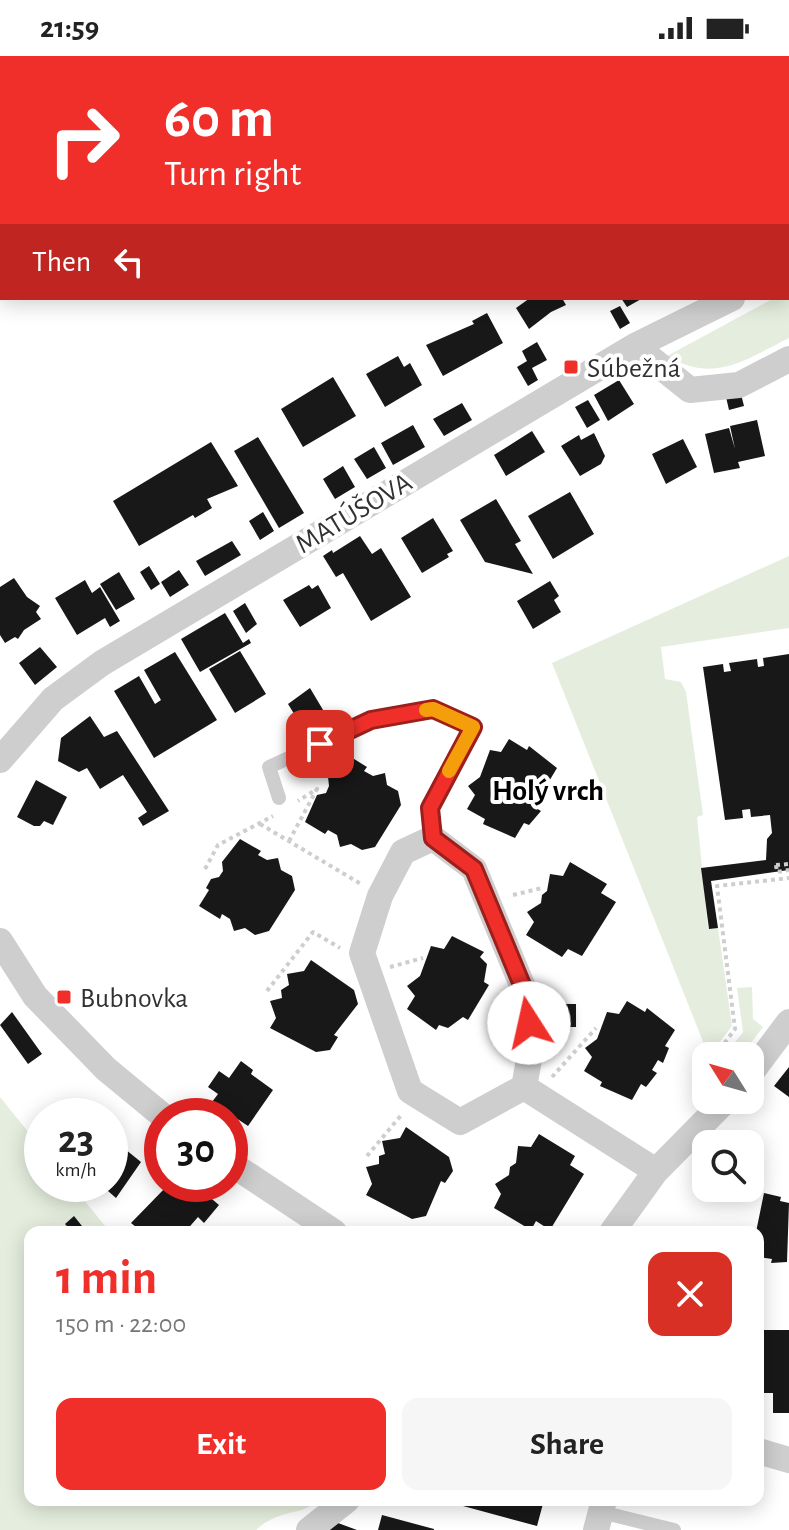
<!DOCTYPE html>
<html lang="en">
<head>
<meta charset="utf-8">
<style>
  :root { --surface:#fff; --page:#f6f6f6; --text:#222; --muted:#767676; --accent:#f02f2a }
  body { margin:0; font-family:"Alegreya Sans",sans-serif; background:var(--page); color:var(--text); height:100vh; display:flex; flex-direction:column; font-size:30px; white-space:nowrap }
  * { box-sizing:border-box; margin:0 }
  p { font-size:26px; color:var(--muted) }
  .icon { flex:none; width:44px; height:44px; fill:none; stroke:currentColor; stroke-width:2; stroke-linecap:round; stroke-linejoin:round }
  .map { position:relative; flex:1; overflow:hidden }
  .drawer { position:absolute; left:24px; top:1170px; width:740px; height:280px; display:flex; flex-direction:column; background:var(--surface); border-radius:16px; box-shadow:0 4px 20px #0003 }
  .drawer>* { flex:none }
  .top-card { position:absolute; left:0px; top:0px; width:790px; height:244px; box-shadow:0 4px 20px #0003; background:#f02f2a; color:#fff; overflow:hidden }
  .needle { width:52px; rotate:307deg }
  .tools { position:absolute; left:692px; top:986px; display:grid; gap:16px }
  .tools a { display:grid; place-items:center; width:72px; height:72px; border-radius:16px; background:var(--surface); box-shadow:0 4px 20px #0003; font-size:40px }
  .speed { position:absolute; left:24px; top:1042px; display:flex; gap:16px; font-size:40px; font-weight:700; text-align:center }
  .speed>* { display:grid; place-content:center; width:104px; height:104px; border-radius:50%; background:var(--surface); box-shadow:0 4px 20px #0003; line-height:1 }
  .speed small { font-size:20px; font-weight:400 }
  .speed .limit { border:12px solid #d22; background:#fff; color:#111 }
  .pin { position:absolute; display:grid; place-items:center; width:68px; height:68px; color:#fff; margin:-34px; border-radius:16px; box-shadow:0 4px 12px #0006 }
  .me { position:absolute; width:88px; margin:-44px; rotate:350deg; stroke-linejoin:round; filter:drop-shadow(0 0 6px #0008) }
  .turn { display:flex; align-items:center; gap:28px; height:168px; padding:0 32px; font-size:36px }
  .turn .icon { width:104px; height:104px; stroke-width:2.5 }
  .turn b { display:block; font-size:56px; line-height:68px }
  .then { display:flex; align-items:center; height:76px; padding:0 32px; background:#0003; gap:16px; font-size:30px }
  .round { display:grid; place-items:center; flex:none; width:84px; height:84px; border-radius:16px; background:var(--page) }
  .head { display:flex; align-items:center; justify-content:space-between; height:136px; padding:0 32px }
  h1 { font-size:48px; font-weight:700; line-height:60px; color:var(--accent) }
  .action { display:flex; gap:16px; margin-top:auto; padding:16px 32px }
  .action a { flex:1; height:92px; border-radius:16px; background:var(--accent); color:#fff; font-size:32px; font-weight:700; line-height:92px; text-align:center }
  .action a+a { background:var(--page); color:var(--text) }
  .status { display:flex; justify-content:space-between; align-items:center; height:56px; padding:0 40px; background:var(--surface); direction:ltr }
  .status svg { height:22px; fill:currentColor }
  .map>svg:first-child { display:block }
  .green { fill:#e5eede }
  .building { fill:#181818 }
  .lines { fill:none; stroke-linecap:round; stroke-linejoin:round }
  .path { stroke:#cecece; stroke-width:4; stroke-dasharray:4 4; stroke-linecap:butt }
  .service { stroke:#cecece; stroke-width:14 }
  .minor { stroke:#cecece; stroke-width:26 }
  .tertiary { stroke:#cecece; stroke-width:34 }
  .route-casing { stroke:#9c1f1b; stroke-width:20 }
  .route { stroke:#f02f2a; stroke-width:14 }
  .slow { stroke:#f59e0b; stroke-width:14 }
  .poi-dot { fill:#f02f2a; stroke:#fff; stroke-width:3 }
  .labels { text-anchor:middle; stroke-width:8; stroke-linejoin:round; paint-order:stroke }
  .poi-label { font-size:28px; fill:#313131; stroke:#fff; text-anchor:start }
  .street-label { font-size:28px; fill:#313131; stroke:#fff }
  .neighbourhood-label { font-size:30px; font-weight:bold; fill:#000; stroke:#fff }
</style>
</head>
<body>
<div class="status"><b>21:59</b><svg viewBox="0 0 49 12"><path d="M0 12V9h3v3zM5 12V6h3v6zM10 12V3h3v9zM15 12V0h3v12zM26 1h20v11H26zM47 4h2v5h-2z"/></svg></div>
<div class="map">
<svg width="789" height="1474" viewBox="0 0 789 1474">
  <rect width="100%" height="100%" fill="#fff"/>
  <path class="green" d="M789,235V282C745,304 714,328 667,300L774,242H788Z
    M789,500V572L661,591L665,623L681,626L686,636L703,759L697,761L708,872H718L732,970L713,995L704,988L552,607Z
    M752,931L753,963L763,971L741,1000H724L743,976L737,932Z
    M0,1041L42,1093V1128H71L110,1176H30V1444H320C299,1461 280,1452 256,1474H0Z"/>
  <path class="building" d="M530,242H562L566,249L551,256L529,273L516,252Z
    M621,242H643L627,251Z
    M620,250L630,267L620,273L610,255Z
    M487,257L503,287L443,320L426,289L474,268L472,265Z
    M537,286L547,304L532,312L538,324L528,330L517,311L527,305L522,295Z
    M398,300L404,311L410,307L422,329L385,351L366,318Z
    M333,321L356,360L303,391L281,353Z
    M619,324L634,348L608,365L594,339Z
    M741,338L744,350L729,354L726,341Z
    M588,344L600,364L587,372L575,351Z
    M462,347L472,364L444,380L433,363Z
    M757,364L765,400L738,406L740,412L714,417L705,378L729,372L735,393L730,370Z
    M413,369L425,391L393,409L381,387Z
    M532,375L545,396L506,420L494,399Z
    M594,377L605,400L601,408L580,420L561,390L579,379L581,384Z
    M258,381L304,457L279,472L234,395Z
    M683,383L697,411L666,428L652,398Z
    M211,386L238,430L207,443L212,452L195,462L193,459L139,490L113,445Z
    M374,391L386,412L367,423L354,403Z
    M343,410L355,431L335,443L323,423Z
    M570,436L594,478L553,503L528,460Z
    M496,443L521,485L515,488L533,518L485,506L460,464Z
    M263,456L274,475L260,484L249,465Z
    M433,462L453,495L447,498L449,501L422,517L401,482Z
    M360,480L372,498L381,492L411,541L371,565L343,517L336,521L323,500L332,494L333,497Z
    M232,485L241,499L205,520L196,505Z
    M149,510L160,528L151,534L140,516Z
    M179,514L189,529L170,541L161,526Z
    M119,516L135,543L116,554L100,528Z
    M14,522L27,541L40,550L36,556L41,563L24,574L18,583L15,581L5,587L0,579V531Z
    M85,524L92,537L100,531L120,565L110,571L105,562L77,579L55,542Z
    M550,525L559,540L554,544L561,556L533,573L517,545Z
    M309,529L312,533L318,529L331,552L300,571L283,544Z
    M245,547L257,568L246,577L233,555Z
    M225,557L243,587L249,583L251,587L200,616L181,583Z
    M40,591L57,611L35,629L19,607Z
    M240,595L266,638L235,657L209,613Z
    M175,596L217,664L154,702L114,635L139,620L155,648L161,644L144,614Z
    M789,598V814L711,825L718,872L709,873L701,812L766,804L767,783L772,777L770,759L751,761L750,753L742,754L743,762L725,764L703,611L723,608L724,616L731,615L729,607L757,603L758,611L764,610L763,602Z
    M310,632L329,664L309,671L307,666L301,669L288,648Z
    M90,660L104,681L117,675L169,755L143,770L138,762L147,756L123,719L100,733L87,712L79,716L58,705L61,682Z
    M509,683L527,694L529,690L557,712L548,727L553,730L546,745L541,743L536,752L541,755L529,769L524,767L515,782L483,768L485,763L467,753L475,739L468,730L480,721L490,694L501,696Z
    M346,698L367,711L364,715L373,720L385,717L387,729L398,735L401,749L375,791L362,794L351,788L340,791L337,779L328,774L325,778L305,766L317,739L326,737L329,730L328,721L333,713L336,715Z
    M36,724L67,741L53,769L44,765L40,770H34L17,761Z
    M240,783L261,795L258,799L267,804L278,802L281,814L292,820L295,834L269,875L255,879L245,872L234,875L230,863L222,858L220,863L199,850L209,834L206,832L211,823L219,821L223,815L222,806Z
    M570,806L607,828L601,837L616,846L582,900L568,893L562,901L526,879L534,866L527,856L541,847L542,839L547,835L550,818L563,820Z
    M452,880L484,896L480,901L487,908L484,926L489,929L468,964L463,961L448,972L439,969L436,974L407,953L415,940L407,930L420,920L431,890L444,893Z
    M311,904L354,934L358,948L334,979L338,981L330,994L316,996L270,972L276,962L270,945L282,942L281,934L289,929L287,918L304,915Z
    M627,945L645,956L647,952L675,974L665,990L669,992L663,1007L658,1004L652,1014L657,1017L646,1031L641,1028L632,1044L600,1030L602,1026L584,1015L592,1001L585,992L597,983L607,956L619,958Z
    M547,948H576V971H547Z
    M12,956L42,998L28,1008L0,969Z
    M241,1005L253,1014L251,1018L273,1034L248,1070L212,1046L218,1038L208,1031L219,1015L229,1022Z
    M789,1011V1041L774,1030Z
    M406,1071L449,1101L453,1115L445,1127L441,1125L426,1160L412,1163L366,1139L372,1128L366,1111L379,1108V1100L385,1098L382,1085L400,1082Z
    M539,1078L575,1100L570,1109L584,1118L550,1174L536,1165L531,1174L494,1152L501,1138L495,1128L509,1119L510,1111L516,1107L518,1090L531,1091Z
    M110,1081L141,1106L116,1142L100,1128H110Z
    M750,1086L760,1088L757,1103L750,1102Z
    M187,1128H194L219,1149L204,1167L198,1161L185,1176H142L131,1167L168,1129L179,1138Z
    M764,1137L781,1141L780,1145L789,1147L787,1206L771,1207L772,1203L758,1201L756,1176Z
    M74,1160L82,1170L72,1176L65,1168Z
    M764,1274H789V1357H773V1337H762Z
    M441,1444H544L537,1470Z
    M382,1459L434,1473V1474H378Z
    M338,1467L357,1474H329Z"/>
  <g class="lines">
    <path class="path" d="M260,768L361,828
      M289,785L317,733L298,745
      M776,809L777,816L789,814
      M776,809L789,808
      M205,813L218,789L273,760
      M513,839L542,832
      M390,911L423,902
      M267,935L313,876L340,892
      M715,1000L735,973L717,830L789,822
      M705,1014L706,1013
      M552,1021L596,972
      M367,1100L403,1057"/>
    <path class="service" d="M279,742L269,711L371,664L433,653L473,671L430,752L433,782
      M601,1456L674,1474"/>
    <path class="minor" d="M788,213H789
      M635,290L690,334L739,329L789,303
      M0,704L53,643L102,607L635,290L732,242
      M0,885L35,940L106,1013L163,1060
      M750,1018L789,966
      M524,1031L460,1066L410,1035L362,897L380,840L403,796L433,782L474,813L527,941L531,993L524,1031L656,1115
      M230,1107L334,1176
      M612,1176L656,1115L726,1044
      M758,1395L789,1404
      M309,1474L347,1444
      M596,1474L604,1444"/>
    <path class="tertiary" d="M510,2L524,0
      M0,120H2"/>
  </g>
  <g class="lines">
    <g class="route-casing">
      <path id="route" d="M320,688L371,664L433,653L473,671L430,752L433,782L474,813L527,941L529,967"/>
    </g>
    <use href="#route" class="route"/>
    <path class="slow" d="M426,654L433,653L473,671L449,715"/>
  </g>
  <g class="poi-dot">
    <rect x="563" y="303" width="16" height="16" rx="4"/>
    <rect x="56" y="933" width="16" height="16" rx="4"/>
  </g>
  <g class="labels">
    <g class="poi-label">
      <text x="587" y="321">Súbežná</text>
      <text x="80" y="951">Bubnovka</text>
    </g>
    <g class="street-label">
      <text transform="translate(353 456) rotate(-31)" y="10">MATÚŠOVA</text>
    </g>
    <g class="neighbourhood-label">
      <text x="548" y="744">Holý vrch</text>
    </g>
  </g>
</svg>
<div class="tools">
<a><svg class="needle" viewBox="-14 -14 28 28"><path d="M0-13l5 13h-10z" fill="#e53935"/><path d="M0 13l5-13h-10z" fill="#767676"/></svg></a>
<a><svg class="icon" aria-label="search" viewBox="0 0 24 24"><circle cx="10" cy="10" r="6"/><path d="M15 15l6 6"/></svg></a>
</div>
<div class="speed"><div>23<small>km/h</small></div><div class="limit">30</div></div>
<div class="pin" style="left:320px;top:688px;background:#d93025"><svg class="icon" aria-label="arrive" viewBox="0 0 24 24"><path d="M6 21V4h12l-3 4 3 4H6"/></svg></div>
<svg class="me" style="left:529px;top:967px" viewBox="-20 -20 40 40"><circle r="19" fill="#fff"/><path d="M0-13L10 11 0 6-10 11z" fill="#f02f2a"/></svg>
<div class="top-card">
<div class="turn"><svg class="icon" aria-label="right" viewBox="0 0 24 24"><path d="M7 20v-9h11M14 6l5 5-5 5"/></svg><div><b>60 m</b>Turn right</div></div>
<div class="then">Then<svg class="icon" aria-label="left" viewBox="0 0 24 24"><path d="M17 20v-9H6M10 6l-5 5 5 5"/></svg></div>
</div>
<section class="drawer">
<div class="head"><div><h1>1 min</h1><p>150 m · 22:00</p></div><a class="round" style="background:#d93025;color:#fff"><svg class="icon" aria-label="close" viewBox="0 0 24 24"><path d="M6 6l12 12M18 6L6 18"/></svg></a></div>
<div class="action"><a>Exit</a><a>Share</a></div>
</section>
</div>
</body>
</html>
